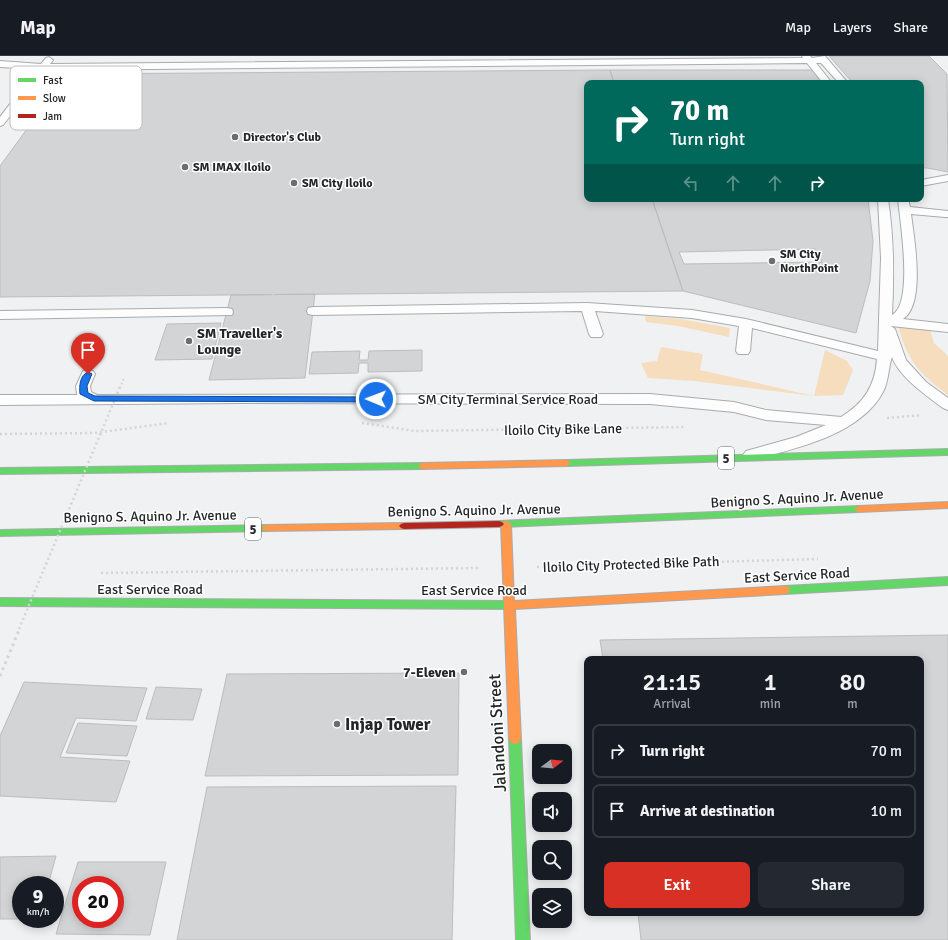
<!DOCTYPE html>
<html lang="en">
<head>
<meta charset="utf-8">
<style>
  :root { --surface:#171b24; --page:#242831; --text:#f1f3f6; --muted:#9ea1a6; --line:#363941; --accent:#d93025 }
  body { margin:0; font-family:Signika,sans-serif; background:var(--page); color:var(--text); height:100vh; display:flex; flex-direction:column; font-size:15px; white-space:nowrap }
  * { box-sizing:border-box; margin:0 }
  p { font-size:13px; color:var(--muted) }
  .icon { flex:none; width:22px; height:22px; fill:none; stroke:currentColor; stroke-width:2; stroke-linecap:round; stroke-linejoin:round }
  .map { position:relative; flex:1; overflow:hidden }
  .panel { position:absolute; left:584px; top:600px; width:340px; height:260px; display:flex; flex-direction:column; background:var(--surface); border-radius:8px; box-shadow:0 2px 10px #0003 }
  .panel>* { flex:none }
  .banner { position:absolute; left:584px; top:24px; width:340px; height:122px; border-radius:8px; box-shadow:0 2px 10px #0003; background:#00695c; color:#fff; overflow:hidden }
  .needle { width:26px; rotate:74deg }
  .tools { position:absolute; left:532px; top:688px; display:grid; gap:8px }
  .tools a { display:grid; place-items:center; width:40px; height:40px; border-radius:8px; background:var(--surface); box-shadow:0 2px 10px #0003; font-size:20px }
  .speed { position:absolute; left:12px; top:820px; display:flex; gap:8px; font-size:20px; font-weight:700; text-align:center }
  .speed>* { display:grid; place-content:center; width:52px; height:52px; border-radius:50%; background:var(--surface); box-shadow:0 2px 10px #0003; line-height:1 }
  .speed small { font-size:10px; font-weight:400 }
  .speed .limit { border:6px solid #d22; background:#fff; color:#111 }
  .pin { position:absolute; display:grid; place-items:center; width:34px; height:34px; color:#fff; margin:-41px -17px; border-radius:50% 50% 50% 0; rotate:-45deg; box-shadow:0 0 4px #0007 }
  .pin .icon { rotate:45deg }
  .me { position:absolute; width:44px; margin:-22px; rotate:271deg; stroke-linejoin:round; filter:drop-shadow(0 0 3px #0008) }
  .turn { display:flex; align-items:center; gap:14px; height:84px; padding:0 20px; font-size:18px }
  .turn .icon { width:52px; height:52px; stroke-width:2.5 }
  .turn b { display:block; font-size:28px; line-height:34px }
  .lanes { display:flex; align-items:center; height:38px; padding:0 20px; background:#0003; justify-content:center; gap:20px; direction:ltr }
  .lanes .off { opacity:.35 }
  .eta { display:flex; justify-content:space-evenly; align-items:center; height:68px; text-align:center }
  .eta b { font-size:24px; font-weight:600; line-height:28px }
  .cta { display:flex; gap:8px; margin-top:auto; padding:8px 20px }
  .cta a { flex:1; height:46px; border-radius:8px; background:var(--accent); color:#fff; font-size:16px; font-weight:600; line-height:46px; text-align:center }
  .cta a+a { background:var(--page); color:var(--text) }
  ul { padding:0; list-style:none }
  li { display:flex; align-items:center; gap:12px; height:54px; margin:0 8px 6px; padding:0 12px; border:2px solid var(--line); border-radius:8px }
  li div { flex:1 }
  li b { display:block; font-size:15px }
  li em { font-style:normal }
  header { display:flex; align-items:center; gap:24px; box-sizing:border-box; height:56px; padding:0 20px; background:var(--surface); border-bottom:1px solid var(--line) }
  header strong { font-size:19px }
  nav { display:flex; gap:22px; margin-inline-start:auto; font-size:14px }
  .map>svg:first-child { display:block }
  .green { fill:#f5ddbd }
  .building { fill:#d2d4d5; stroke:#bbbdbe; fill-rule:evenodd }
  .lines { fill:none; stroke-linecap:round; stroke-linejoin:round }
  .lane-casing { stroke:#aaabac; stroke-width:2 }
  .fast-casing { stroke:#aaabac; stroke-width:2 }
  .slow-casing { stroke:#aaabac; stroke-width:2 }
  .jam-casing { stroke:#aaabac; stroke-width:2 }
  .path-far1 { stroke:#d4d4d4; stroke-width:2; stroke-dasharray:1.5 2.5; stroke-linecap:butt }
  .path { stroke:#d4d4d4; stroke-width:2.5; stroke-dasharray:2 3; stroke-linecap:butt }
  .lane { fill:#fdfdfd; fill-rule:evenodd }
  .fast { fill:#63d668; fill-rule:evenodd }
  .slow { fill:#ff974d; fill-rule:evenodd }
  .jam { fill:#b3261e; fill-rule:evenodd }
  .path-bridge-far2 { stroke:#d4d4d4; stroke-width:2; stroke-dasharray:1.5 2.5; stroke-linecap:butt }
  .path-bridge-far1 { stroke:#d4d4d4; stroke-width:2.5; stroke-dasharray:2 3; stroke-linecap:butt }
  .path-bridge { stroke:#d4d4d4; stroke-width:3; stroke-dasharray:2.5 4; stroke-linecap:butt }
  .route { fill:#1a73e8; stroke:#114b97 }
  .poi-dot { fill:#6c6d6e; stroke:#fff; stroke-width:1.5 }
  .labels { text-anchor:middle; stroke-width:3; stroke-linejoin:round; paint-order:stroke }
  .far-poi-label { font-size:12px; font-weight:bold; fill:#252627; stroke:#fff; text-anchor:start }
  .shield { fill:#fff; stroke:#666768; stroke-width:1 }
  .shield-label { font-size:13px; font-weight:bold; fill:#252627 }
  .poi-label { font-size:14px; font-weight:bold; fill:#252627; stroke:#fff; text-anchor:start }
  .street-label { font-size:14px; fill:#252627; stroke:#fff }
  .near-poi-label { font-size:17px; font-weight:bold; fill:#252627; stroke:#fff; text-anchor:start }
  .near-street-label { font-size:17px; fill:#252627; stroke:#fff }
  .key { fill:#fff; stroke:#bebebe; stroke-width:1 }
  .key-label { font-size:11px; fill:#252627 }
</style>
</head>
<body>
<header>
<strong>Map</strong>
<nav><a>Map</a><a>Layers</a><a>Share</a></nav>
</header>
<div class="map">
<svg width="948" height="884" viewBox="0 0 948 884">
  <rect width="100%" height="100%" fill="#eff1f3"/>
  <path class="green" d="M645,260L680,263L730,272L729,281L678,270L646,266Z
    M898,270L930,274L934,287L948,300V339C919,317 908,306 898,270Z
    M661,291L703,298L700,314L814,340L825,294L847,305L853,314L843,339L814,340L694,325L648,322L641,307L657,305Z"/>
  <path class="building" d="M829,0H929L947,18L948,116L927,112H921V27H853Z
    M610,14L614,27H587V143H652L683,235L0,241V110L67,18Z
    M610,14H813L822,27H614Z
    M652,143H868L873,185L870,225L856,277L683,235Z
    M815,193L822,206L684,208L679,196Z
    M315,238L305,322L209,324L231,239Z
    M221,267L212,303L155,304L167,268Z
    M422,294V315L368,316V307H359L358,317L309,318L312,296L360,295L359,304H368L369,295Z
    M948,579V884H641L638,857H921V603H603L600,584Z
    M459,617L458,719L205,720L227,618Z
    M24,626L147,632L136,665L76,662L60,701L130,705L116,746L0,740V680Z
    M156,631L202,633L193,664L146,663Z
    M78,667L137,670L127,700L66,697Z
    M456,730L452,884H177L207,731Z
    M56,800L48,829H21V863H0V801Z
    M78,806H166L150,879L56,878ZM81,829H115V863H81Z"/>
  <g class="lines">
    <g class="lane-casing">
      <path id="lane" d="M802,0H810L812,2L825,0L848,27H839L821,7H816L832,27H823L807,7L46,14L3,69L0,70V61L37,13L0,11V5L41,8L46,2L49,1L53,4L50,8L803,2Z
        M948,119V125L921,130V124Z
        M878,143H888C894,182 894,220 892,259C914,248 900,164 898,143H908L910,151L948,155V161H945L911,158C914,182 926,248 903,263L948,268V276L891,270L895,273L906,304L926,326L948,342V354L943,352C927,340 899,321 892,301C888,312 889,325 883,336C860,379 795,393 751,404L746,403L743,399L746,395L796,381L826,369L766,364L734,356L650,348L240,347L0,349V339H77L76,330L83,315L88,314L93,315L95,318L90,330L91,336L97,339L650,338L734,346L766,354L841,361C864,347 875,330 877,303L752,272L750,295L748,298H738L736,295L739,270L692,262L595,255L603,278L601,281H591L589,278L582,255L313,259L308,258L307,255L308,252L313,251L587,247L692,254L746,263L878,295L881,202Z
        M227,252L232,253L233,256L232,259L0,263V255Z"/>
    </g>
    <g class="fast-casing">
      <path id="fast" d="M948,393V399L567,410L563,407L567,404Z
        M422,407L426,410L422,413L0,418V412Z
        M859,450L864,453L859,456L499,471L496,470L494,468L496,466L499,465Z
        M266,469L269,470L271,472L269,474L266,475L0,480V474Z
        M948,521V529L785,538L782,537L780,534L782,531L785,530Z
        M0,542L510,545L514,546L515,549L514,552L510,553L0,550Z
        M515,678L519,679L521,683L530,884H516L509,683L511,679Z"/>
    </g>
    <g class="slow-casing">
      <path id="slow" d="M567,404L571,407L567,410L422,413L418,410L422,407Z
        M948,446V452L859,456L854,453L859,450Z
        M506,465L509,466L511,468L514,545L785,530L788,531L790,534L788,537L785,538L515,553L521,683L519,687L515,688L511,687L509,683L501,468L503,466Z
        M404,467L407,468L409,470L407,472L404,473L266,475L263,474L261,472L263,470L266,469Z"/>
    </g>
    <g class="jam-casing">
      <path id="jam" d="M499,465L502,466L504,468L502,470L499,471L404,473L401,472L399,470L401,468L404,467Z"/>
    </g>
    <path class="path-far1" d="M261,314L273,238"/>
    <path class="path" d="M887,362L922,359
      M362,367L415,375L686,371
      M0,378L94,377L169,367
      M537,511L818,503
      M101,517L478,512"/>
    <use href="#lane" class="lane"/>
    <use href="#fast" class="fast"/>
    <use href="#slow" class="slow"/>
    <use href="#jam" class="jam"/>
    <path class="path-bridge-far2" d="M120,332L124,322"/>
    <path class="path-bridge-far1" d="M19,573L120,331"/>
    <path class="path-bridge" d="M0,620L20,572"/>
  </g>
  <path class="route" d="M88,316L92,318L87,330L88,337L95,340L376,341L380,343L376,346L94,345L80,338C79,330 80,319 88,316Z"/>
  <g class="poi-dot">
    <circle cx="235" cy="81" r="4"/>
    <circle cx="185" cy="111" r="4"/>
    <circle cx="294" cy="127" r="4"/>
    <circle cx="772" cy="205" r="4"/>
    <circle cx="189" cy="285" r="4"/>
    <circle cx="464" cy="616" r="4"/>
    <circle cx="337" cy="668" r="4"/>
  </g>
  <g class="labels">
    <g class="far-poi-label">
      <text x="243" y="85">Director's Club</text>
      <text x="193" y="115">SM IMAX Iloilo</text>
      <text x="302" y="131">SM City Iloilo</text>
      <text x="780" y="202">SM City<tspan x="780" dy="14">NorthPoint</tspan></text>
    </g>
    <g class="shield">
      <rect x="718" y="391" width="16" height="22" rx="3"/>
      <rect x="245" y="462" width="16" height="22" rx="3"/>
    </g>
    <g class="shield-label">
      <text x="726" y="407">5</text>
      <text x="253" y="478">5</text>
    </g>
    <g class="poi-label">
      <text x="197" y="282">SM Traveller's<tspan x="197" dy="16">Lounge</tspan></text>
      <text x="456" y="621" text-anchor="end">7-Eleven</text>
    </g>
    <g class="street-label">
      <text x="508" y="348">SM City Terminal Service Road</text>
      <text transform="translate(563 373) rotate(-1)" y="5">Iloilo City Bike Lane</text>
      <text transform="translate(797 442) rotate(-3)" y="5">Benigno S. Aquino Jr. Avenue</text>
      <text transform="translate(474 454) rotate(-1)" y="5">Benigno S. Aquino Jr. Avenue</text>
      <text transform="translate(150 460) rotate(-1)" y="5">Benigno S. Aquino Jr. Avenue</text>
      <text transform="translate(631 508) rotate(-2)" y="5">Iloilo City Protected Bike Path</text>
      <text transform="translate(797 519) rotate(-3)" y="5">East Service Road</text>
      <text x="150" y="538">East Service Road</text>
      <text x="474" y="539">East Service Road</text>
    </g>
    <g class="near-poi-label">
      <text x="345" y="674">Injap Tower</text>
    </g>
    <g class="near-street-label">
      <text transform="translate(497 677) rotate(-93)" y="6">Jalandoni Street</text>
    </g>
  </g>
  <rect x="10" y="10" width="132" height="64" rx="6" class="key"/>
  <rect x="18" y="22" width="18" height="4" fill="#63d668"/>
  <rect x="18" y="40" width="18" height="4" fill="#ff974d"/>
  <rect x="18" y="58" width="18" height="4" fill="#b3261e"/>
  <g class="key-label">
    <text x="43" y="28">Fast</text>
    <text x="43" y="46">Slow</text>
    <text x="43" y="64">Jam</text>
  </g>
</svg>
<div class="tools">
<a><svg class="needle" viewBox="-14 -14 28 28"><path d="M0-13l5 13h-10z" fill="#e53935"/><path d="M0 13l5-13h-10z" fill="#9ea1a6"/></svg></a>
<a><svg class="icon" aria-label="sound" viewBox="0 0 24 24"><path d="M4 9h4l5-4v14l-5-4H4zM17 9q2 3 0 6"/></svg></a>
<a><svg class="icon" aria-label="search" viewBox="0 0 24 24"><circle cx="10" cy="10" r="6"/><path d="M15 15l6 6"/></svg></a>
<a><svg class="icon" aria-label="layers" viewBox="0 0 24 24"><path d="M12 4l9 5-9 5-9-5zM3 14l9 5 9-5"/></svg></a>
</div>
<div class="speed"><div>9<small>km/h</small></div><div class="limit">20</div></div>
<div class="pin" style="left:88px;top:318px;background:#d93025"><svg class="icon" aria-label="arrive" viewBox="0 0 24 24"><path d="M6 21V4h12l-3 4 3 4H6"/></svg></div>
<svg class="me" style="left:376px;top:343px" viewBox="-20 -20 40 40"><circle r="17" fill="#1a73e8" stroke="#fff" stroke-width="3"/><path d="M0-11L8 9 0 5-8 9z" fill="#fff"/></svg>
<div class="banner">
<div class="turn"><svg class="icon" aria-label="right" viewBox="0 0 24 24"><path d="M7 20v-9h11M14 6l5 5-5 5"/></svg><div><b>70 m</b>Turn right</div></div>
<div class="lanes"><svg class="icon off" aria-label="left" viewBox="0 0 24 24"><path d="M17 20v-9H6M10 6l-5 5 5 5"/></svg><svg class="icon off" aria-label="ahead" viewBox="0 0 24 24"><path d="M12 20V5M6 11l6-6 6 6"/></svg><svg class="icon off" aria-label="ahead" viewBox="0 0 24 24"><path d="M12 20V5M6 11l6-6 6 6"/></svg><svg class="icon" aria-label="right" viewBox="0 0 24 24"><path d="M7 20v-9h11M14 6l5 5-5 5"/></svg></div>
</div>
<section class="panel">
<div class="eta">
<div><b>21:15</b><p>Arrival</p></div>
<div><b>1</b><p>min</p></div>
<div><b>80</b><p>m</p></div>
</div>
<ul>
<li><svg class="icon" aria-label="right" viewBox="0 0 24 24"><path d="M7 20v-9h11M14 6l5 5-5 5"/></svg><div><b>Turn right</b></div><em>70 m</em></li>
<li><svg class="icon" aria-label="arrive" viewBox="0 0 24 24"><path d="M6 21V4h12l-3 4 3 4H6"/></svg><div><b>Arrive at destination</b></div><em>10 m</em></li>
</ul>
<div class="cta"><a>Exit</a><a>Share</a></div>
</section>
</div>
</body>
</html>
